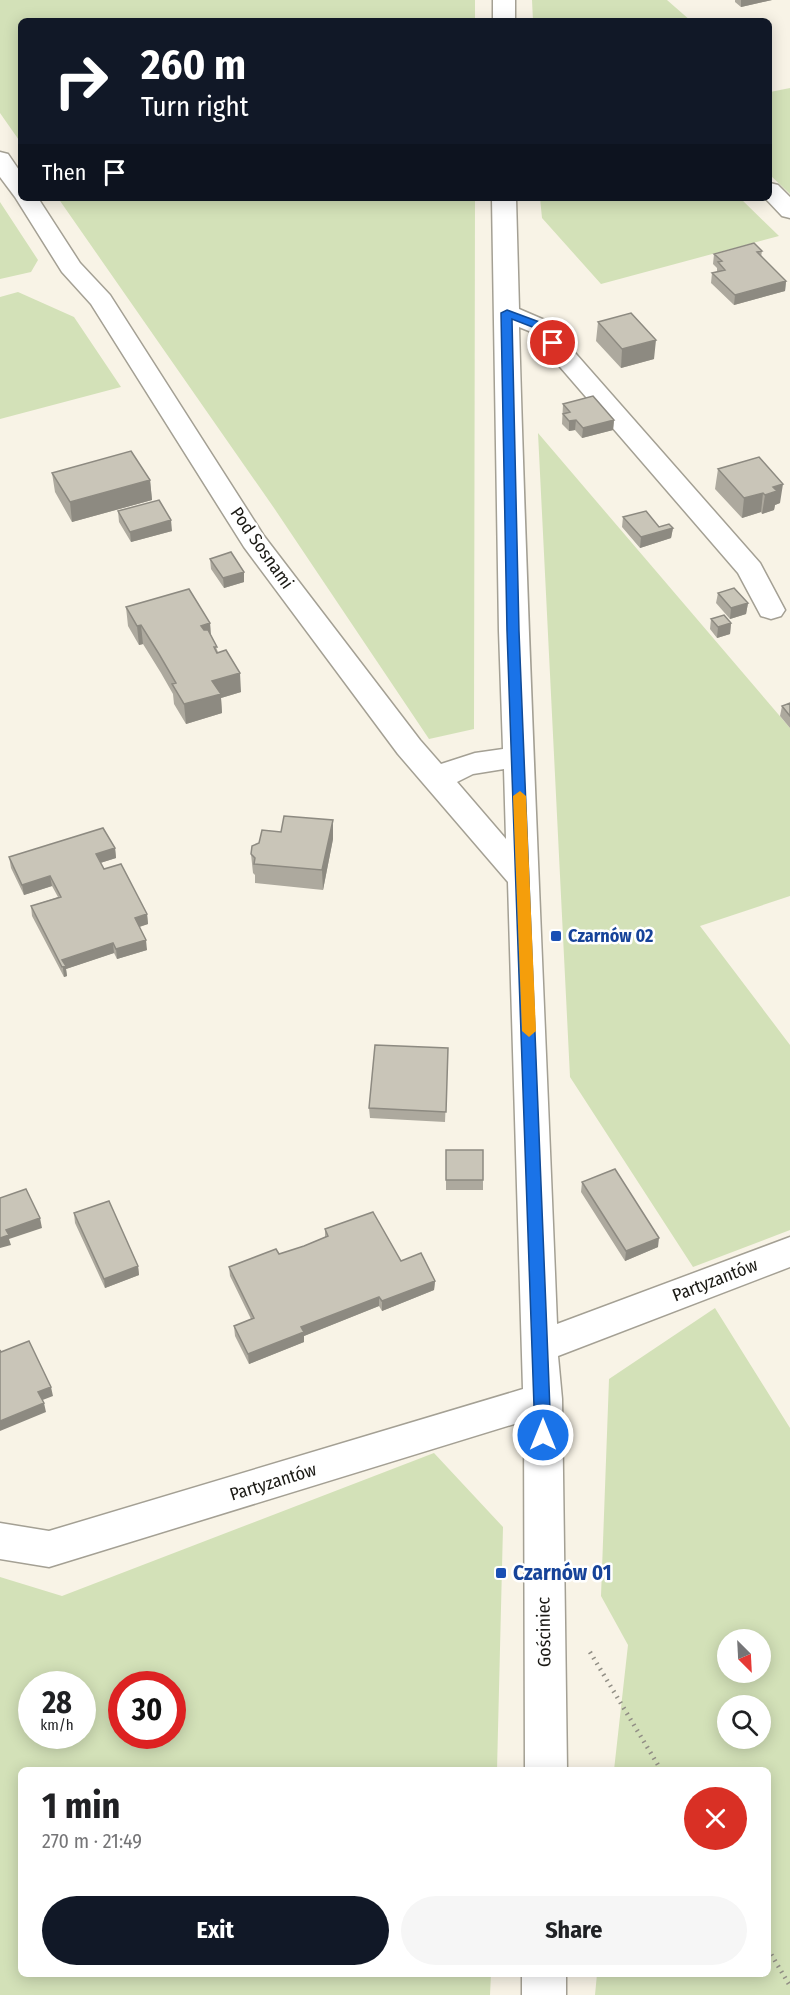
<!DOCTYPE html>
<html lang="en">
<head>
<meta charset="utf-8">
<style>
  :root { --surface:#fff; --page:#f6f6f6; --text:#202124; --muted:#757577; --accent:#111827 }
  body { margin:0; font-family:"Fira Sans Condensed",sans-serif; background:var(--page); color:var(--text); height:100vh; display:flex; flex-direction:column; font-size:22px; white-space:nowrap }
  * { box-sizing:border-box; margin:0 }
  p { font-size:20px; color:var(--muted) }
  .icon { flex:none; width:33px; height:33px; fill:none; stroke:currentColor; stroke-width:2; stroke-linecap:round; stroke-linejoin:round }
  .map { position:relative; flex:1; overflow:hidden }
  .panel { position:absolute; left:18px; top:1767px; width:753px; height:210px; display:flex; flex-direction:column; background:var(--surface); border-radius:9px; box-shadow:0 3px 15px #0003 }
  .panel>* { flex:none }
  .banner { position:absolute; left:18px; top:18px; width:754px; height:183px; border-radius:9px; box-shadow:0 3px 15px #0003; background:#111827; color:#fff; overflow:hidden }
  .needle { width:39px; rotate:156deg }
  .buttons { position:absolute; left:717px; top:1629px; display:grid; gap:12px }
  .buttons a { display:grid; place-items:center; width:54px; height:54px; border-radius:50%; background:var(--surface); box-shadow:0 3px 15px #0003; font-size:30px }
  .speed { position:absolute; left:18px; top:1671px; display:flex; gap:12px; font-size:30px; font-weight:700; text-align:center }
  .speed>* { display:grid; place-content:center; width:78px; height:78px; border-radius:50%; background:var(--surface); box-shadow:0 3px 15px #0003; line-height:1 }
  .speed small { font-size:15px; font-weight:400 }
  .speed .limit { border:9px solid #d22; background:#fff; color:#111 }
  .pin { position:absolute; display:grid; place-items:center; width:51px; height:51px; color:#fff; margin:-26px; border:3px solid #fff; border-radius:50%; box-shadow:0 2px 6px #0007 }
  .me { position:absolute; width:66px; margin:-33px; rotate:0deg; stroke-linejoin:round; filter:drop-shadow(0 0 4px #0008) }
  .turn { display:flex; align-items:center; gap:21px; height:126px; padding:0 24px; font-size:27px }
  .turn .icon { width:78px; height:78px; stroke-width:2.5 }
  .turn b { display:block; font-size:42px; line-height:51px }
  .then { display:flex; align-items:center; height:57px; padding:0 24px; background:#0003; gap:12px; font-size:22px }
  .round { display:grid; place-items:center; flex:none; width:63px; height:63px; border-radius:32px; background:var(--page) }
  .overview { display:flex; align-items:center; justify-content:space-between; height:102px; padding:0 24px }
  h1 { font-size:36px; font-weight:700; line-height:45px }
  .primary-button { display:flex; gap:12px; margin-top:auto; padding:12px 24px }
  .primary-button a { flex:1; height:69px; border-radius:36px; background:var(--accent); color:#fff; font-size:24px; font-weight:700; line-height:69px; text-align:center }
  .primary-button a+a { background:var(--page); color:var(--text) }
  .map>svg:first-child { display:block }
  .green { fill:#d3e1b8; fill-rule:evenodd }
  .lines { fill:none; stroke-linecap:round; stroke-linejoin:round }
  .minor-casing { stroke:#a4a094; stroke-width:3 }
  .path { stroke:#918e85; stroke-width:4.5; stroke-dasharray:1.5 5; stroke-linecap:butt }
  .minor { fill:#fff; fill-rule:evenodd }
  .wall { fill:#ada99e }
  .shaded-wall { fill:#8d8a81 }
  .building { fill:#c9c5b8; stroke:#8d8a81; stroke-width:1.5 }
  .route { fill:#1a73e8; stroke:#114b97; stroke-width:1.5 }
  .slow { fill:#f59e0b }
  .transit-dot { fill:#1a4fb4; stroke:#fff; stroke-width:2 }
  .labels { text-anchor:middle; stroke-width:5; stroke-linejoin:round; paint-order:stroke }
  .street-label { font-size:18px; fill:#1b1a15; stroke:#fff }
  .transit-label { font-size:18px; font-weight:bold; fill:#164399; stroke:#fff; text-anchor:start }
  .near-transit-label { font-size:21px; font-weight:bold; fill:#164399; stroke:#fff; text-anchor:start }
</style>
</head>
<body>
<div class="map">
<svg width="790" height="1995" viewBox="0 0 790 1995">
  <rect width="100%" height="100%" fill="#f8f3e6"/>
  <path class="green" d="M0,0H475V21H21V143L0,113Z
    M532,0H667L691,21H533Z
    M790,88V194L770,175V92Z
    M58,198H475L474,729L429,739L274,508Z
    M540,198H740L779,236L601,284L542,218Z
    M0,202L38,260L31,272L0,279Z
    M18,292L74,317L121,387L0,419V297Z
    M538,433L790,728V896L700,926L790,1045V1230L693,1267L570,1077Z
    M715,1308L790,1428V1995H595L597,1974H768V1770H614L628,1645L601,1596L609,1379ZM728,1640H760V1672H728ZM728,1706H760V1738H728Z
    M434,1453L503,1527L497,1770H21V1974H491L490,1995H0V1577L62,1596ZM32,1684H82V1736H32ZM122,1684H172V1736H122Z"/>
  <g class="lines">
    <g class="minor-casing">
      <path id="minor" d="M493,0H515V21H493Z
        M0,152L8,154L21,173V198H38L80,263L110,295L264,536L420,740L441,764L475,753L503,749L499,631L492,198H516L519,309L547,321L760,563L785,610L781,616L771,619L761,616L738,573L529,331L519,327C528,660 544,992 557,1324L790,1237V1267L558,1356L562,1399L567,1770H525L524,1421L49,1567L0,1559V1523L49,1531L523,1389L508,882L398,754L244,547L91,304L62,272L15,197L0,177ZM504,769L506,839L457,782L473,774Z
        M770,183L778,185L790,197V218L782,216L765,198H770Z
        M522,1974H566V1995H522Z"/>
    </g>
    <path class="path" d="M590,1652L661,1770
      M768,1949L790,1986"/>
    <use href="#minor" class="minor"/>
  </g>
  <path class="wall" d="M735,0H772L741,7L735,2Z
    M762,251L761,257L786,281L785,291L734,305L711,283L712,273L717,272V268L713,264L714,254Z
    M598,322L654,359L621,368L596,341Z
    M563,404L614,420L613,430L582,438L575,430L569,431L562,424Z
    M759,457L780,503L775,505L774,510L762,514L761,512L742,518L715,489L718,469Z
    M52,473L150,480L152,500L72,522L55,492Z
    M118,511L172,531L131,542L119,522Z
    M623,517L659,527L673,528L671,538L640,548L622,527Z
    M210,559L244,582L224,588L211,569Z
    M718,593L748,603L746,614L730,619L716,603Z
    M126,607L210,623L211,635L218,652L241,692L221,698L222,713L186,724L174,704L173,694L161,673L143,644L139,645L128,626Z
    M711,619L731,623L730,634L717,638L710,629Z
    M790,703V728L780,716L782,706Z
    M333,839L323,890L255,883V875L253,873L251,854Z
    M115,848L116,858L100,863L104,869L147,914L148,924L139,927L147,950L117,959L114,953L66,969L67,976L64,977L32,916L31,906L58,897L52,886L24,895L11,868L9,857Z
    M448,1048L445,1122L370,1118L369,1108Z
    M446,1150L483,1180V1190H446Z
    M582,1182L658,1247L625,1261L581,1192Z
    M74,1213L138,1266L139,1275L105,1288L75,1223Z
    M325,1229L401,1261L435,1281L434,1290L382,1311L379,1306L304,1336V1342L249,1364L235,1336L234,1326L251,1319L230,1276L229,1267L279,1254L304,1246L325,1237Z"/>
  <path class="shaded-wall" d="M741,0H772L741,7Z
    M786,281L785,291L734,305L735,295Z
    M656,340L654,359L621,368L622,349Z
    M576,420L575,430L569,431V421Z
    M614,420L613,430L582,438L583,428Z
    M150,480L152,500L72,522L70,502Z
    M783,484L780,503L775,505L774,510L762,514L765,495L773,487Z
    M763,493L761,512L742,518L744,498Z
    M171,520L172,531L131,542L130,532Z
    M673,528L671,538L640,548L641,537Z
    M244,572V582L224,588L223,578Z
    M748,603L746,614L730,619L731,608Z
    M210,623L211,642L201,626Z
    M731,623L730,634L717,638L718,627Z
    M141,625L143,644L139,645L137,626Z
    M240,673L241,692L221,698L222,713L186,724L184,704L212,681Z
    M333,820V839L323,890L322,870Z
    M115,848L116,858L97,864L96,854Z
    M50,876L52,886L24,895L22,885Z
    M147,914L148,924L136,928L135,918Z
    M146,940L147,950L117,959L116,949Z
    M113,943L114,953L66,969L67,976L64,977L62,960Z
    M40,1218L42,1228L9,1239L11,1245L0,1248V1238L6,1230Z
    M659,1238L658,1247L625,1261L626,1251Z
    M138,1266L139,1275L105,1288L104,1279Z
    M435,1281L434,1290L382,1311V1301Z
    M379,1297V1306L304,1336V1342L249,1364L248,1354L301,1327Z
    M51,1387L53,1396L40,1401L38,1392Z
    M44,1403L46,1412L0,1431V1421Z"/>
  <path class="building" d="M754,243L762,251L757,252L786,281L735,295L712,273L725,270L718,262L722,261L714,254Z
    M631,313L656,340L622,349L598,322Z
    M593,396L614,420L583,428L576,420L569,421L563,414L570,412L563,404Z
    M131,451L150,480L70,502L52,473Z
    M759,457L783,484L773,487L777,491L765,495L763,493L744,498L718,469Z
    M159,500L171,520L130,532L118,511Z
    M646,511L659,527L669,524L673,528L641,537L623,517Z
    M231,552L244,572L223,578L210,559Z
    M734,588L748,603L731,608L718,593Z
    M189,589L210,623L201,626L204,630H208L217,647H214L217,653L226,650L240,673L212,681L221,694L184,704L172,684L176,683L159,654L141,625L137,626L126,607Z
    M724,615L731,623L718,627L711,619Z
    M790,703V716L782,706Z
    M284,816L333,820L322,870L254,864L255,858L251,854L252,846L259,843L262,830L281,832Z
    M103,828L115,848L96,854L104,869L121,864L147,914L135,918L146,940L116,949L113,943L62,960L66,966L62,967L31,906L61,897L50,876L22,885L9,857Z
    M375,1045L448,1048L446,1112L369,1108Z
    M446,1150H483V1180H446Z
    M615,1169L659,1238L626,1251L582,1182Z
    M26,1189L40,1218L6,1230L9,1235L0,1238V1198Z
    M109,1201L138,1266L104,1279L74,1213Z
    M373,1212L401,1261L421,1253L435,1281L382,1301L379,1297L301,1327L304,1332L248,1354L234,1326L254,1318L229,1267L276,1249L279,1254L304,1246L328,1236L325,1229Z
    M29,1341L51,1387L38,1392L44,1403L0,1421V1350L1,1352Z"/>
  <path class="route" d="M507,310L542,323L559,343L550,345L535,328L512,319L519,631L551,1435L549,1440L543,1442L538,1440L535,1435L507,631L501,313Z"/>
  <path class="slow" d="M520,791L526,796L536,1031L529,1037L522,1031L513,796Z"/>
  <g class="transit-dot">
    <rect x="550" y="930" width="12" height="12" rx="3"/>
    <rect x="495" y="1567" width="12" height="12" rx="3"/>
  </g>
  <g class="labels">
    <g class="street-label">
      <text transform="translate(262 548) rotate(55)" y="6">Pod Sosnami</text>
      <text transform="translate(715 1280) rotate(-21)" y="6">Partyzantów</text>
      <text transform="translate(273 1482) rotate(-17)" y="6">Partyzantów</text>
      <text transform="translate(544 1632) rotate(-91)" y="6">Gościniec</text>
    </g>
    <g class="transit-label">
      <text x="568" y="942">Czarnów 02</text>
    </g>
    <g class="near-transit-label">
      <text x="513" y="1580">Czarnów 01</text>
    </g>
  </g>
</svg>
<div class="buttons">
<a><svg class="needle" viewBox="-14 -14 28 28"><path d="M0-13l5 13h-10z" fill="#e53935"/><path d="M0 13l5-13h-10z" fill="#757577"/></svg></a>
<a><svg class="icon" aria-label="search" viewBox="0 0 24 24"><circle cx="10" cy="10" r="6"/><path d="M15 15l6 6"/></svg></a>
</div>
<div class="speed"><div>28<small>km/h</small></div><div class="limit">30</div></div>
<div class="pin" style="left:553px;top:343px;background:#d93025"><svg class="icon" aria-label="arrive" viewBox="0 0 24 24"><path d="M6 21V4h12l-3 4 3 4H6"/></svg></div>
<svg class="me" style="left:543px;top:1435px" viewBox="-20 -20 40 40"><circle r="17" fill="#1a73e8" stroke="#fff" stroke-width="3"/><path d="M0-11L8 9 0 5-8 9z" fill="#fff"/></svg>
<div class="banner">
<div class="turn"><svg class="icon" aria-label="right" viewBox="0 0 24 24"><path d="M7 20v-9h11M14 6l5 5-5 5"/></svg><div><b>260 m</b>Turn right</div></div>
<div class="then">Then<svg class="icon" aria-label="arrive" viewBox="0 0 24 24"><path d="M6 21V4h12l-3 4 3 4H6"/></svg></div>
</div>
<section class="panel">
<div class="overview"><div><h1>1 min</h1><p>270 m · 21:49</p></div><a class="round" style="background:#d93025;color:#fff"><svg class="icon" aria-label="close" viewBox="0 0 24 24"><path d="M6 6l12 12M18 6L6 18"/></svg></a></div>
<div class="primary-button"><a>Exit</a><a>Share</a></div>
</section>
</div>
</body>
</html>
